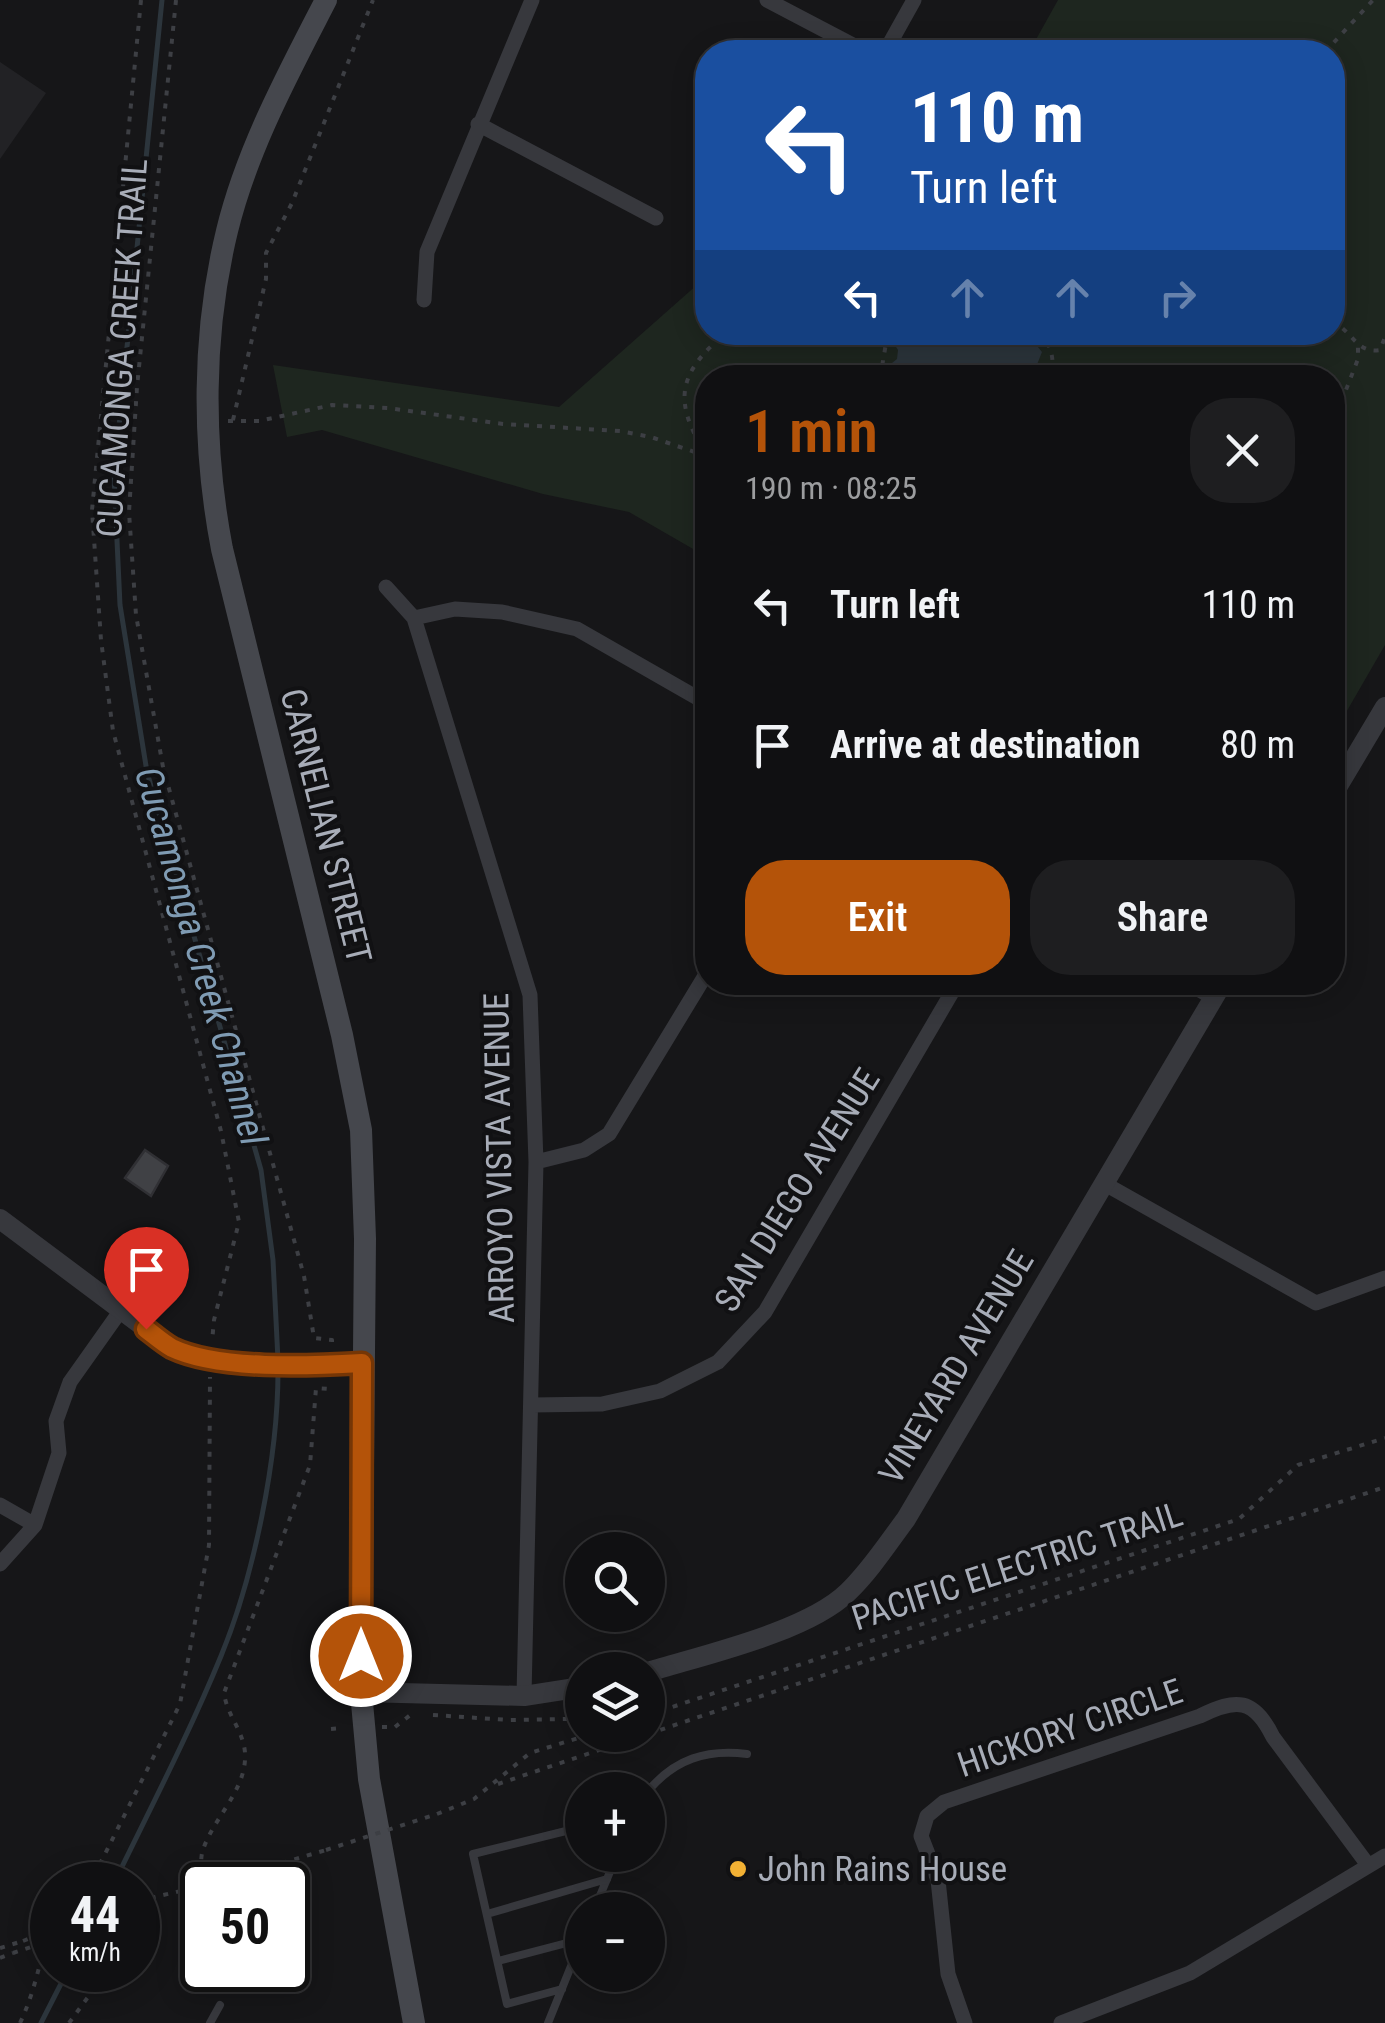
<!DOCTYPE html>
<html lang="en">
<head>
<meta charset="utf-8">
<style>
  :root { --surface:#101012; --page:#1e1e20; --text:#f1f3f6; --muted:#9c9d9f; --line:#303032; --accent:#b45309 }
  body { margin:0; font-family:"Roboto Condensed",sans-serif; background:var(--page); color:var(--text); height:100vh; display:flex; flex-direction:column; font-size:38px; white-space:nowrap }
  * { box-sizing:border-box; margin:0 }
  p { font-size:32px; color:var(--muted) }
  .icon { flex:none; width:55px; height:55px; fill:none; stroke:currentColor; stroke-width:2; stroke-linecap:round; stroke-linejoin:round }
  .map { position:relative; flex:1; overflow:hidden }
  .details { position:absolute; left:695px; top:365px; width:650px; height:630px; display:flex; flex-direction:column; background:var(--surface); border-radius:40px; box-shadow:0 5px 25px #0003,0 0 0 2px var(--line) }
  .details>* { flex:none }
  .guide { position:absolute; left:695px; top:40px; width:650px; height:305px; border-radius:40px; box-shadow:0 5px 25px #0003,0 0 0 2px var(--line); background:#1a4fa0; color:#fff; overflow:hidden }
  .buttons { position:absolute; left:565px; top:1532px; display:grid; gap:20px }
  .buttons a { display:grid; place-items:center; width:100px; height:100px; border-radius:50%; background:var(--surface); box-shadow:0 5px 25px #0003,0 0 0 2px var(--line); font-size:50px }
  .speed { position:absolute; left:30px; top:1862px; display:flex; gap:20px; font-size:50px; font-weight:700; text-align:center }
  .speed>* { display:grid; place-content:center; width:130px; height:130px; border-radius:50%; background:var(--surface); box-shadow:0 5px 25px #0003,0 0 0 2px var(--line); line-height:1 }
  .speed small { font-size:25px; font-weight:400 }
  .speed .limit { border:5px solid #111; border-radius:15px; background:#fff; color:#111 }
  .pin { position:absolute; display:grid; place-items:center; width:85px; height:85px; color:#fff; margin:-102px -42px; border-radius:50% 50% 50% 0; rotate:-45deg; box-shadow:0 0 10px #0007 }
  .pin .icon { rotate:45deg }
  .me { position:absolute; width:110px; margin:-55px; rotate:0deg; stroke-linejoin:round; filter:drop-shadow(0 0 8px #0008) }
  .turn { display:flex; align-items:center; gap:35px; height:210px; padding:0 50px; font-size:45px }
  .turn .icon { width:130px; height:130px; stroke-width:2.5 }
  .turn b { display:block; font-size:70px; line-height:85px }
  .lanes { display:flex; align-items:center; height:95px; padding:0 50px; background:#0003; justify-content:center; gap:50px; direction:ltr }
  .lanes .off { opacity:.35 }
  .round { display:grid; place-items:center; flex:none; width:105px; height:105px; border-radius:40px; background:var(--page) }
  .summary { display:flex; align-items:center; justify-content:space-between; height:170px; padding:0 50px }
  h1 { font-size:60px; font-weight:600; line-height:75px; color:var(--accent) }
  .action { display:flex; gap:20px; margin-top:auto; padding:20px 50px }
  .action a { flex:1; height:115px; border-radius:40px; background:var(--accent); color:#fff; font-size:40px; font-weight:600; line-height:115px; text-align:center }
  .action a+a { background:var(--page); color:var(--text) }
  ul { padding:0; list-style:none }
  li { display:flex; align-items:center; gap:30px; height:140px; padding:0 50px }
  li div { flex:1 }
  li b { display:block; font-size:38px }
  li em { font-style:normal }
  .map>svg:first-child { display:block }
  .built { fill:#222225 }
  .green { fill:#1e261f }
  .water { fill:#2c353c }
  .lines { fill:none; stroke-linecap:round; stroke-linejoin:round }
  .stream { stroke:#2c353c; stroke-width:5 }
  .building { fill:#404145; stroke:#303034; stroke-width:2.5 }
  .path { stroke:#3d3f44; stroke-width:4; stroke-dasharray:5 8; stroke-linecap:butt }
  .service { stroke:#37383d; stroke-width:8 }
  .minor { stroke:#37383d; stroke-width:15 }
  .tertiary { stroke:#37383d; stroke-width:20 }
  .secondary { stroke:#45474d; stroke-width:22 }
  .path-bridge { stroke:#3d3f44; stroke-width:4; stroke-dasharray:5 8; stroke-linecap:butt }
  .route-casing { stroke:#753606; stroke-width:25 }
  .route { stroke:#b45309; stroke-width:18 }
  .poi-dot { fill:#f2b134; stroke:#111113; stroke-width:4 }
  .labels { text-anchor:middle; stroke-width:8; stroke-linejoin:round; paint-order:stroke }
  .street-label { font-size:35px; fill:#a8adb8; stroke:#111113 }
  .poi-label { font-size:35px; fill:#a8adb8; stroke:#111113; text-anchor:start }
  .water-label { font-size:38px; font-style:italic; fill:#7f9bb3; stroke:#111113 }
</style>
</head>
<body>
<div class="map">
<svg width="1385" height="2023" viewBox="0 0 1385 2023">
  <rect width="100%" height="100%" fill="#161618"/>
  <path class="built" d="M0,62L46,93L0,159Z"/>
  <path class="green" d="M1058,0H1385V645L1333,735L1332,378H708L707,557L629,512L543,494L322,430L287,437L273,365L559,407L707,276L708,332H1332V52H1029Z"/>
  <path class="water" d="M893,333H992L997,337L1000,334L1028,343L1033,341L1042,352L1032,377H893L896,370L892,363L897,359L898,350L891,339Z"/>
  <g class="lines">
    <path class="stream" d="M162,0L114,476L120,605L147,772L261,1170L273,1260L278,1360
      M113,1885C150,1809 189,1734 221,1656C254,1576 278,1458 278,1371
      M41,2023L68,1970"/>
  </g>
  <path class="building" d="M145,1150L168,1166L151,1196L125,1178Z"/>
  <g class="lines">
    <path class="path" d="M141,0L92,510L101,640L113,731L221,1131L239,1222L214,1320L212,1342
      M176,0L137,387L129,512L136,615L163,767L304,1276L314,1338L332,1340V1349
      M1325,52L1373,0
      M1332,321C1352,331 1357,354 1380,350L1385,337
      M1040,332C1051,344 1056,362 1050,378
      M880,378L888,332
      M233,420L266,279V253L292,203L373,0
      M228,421H259L332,405L388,408L503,424L620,431L651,437L706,456
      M1332,426L1358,359V346
      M707,456C673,402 676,374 727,332
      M433,1715L509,1720L569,1719L578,1722L582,1729
      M648,1715L1239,1519L1298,1465L1385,1438
      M382,1727H395L413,1713
      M331,1729L343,1728
      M648,1734L1385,1487
      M498,1784L644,1735
      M437,1814L474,1799L530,1753L588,1735
      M84,1885L102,1860L180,1704L209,1545L210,1377
      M203,1885C202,1875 200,1864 202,1853C211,1821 243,1794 245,1760C247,1734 227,1717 224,1693L310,1465L316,1388L330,1389
      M207,1885L326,1850
      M138,1901L202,1886
      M138,1913L159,1898
      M138,1945L151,1915L147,1899
      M0,1948L23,1941
      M0,1958L13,1953
      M20,2023C37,1987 40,1957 52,1920
      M69,2023L99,1982L114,1970"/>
    <path class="service" d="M648,1791C675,1759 706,1749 747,1754
      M594,1910L617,1855
      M487,1914L607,1879
      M498,1961L582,1939
      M562,1989L507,2004L473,1854L582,1827
      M210,2023L220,2005
      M548,2023L582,1939"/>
    <path class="minor" d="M767,0L866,52
      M885,52L914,0
      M478,124L656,218
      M424,300L427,252L532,0
      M386,587L414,618L530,995L536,1162L524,1696
      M414,618L455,609L502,612L577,629L708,704
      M1187,982L1213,998
      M536,1162L584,1150L609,1134L708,971
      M1105,1184L1316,1303L1385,1278
      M532,1405L602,1404L660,1391L718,1362L765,1312L958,982
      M0,1505L35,1525
      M0,1564L35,1525L59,1453L56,1421L70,1382L121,1310
      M965,2023L948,1974L938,1880L921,1836L927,1816L944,1802L1200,1716C1236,1698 1254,1698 1273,1737L1368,1865
      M1061,2023L1190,1973L1385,1856"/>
    <path class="tertiary" d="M1332,796L1385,707
      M0,1219L171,1347L210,1360L319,1366L361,1363
      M648,1672C703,1655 807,1632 848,1592C870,1571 888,1543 906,1519L1223,982
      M361,1692L524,1696L582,1687"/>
    <path class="secondary" d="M326,0C288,74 247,149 227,231C202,334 202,445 222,549L342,1035L361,1130L365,1239L361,1692L369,1779L414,2023"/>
    <path class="path-bridge" d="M326,1850L437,1814
      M23,1941L52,1930
      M13,1953L52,1940"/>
  </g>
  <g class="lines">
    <g class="route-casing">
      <path id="route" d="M146,1329C154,1335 163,1343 172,1348C218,1370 310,1366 362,1363L361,1656"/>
    </g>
    <use href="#route" class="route"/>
  </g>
  <circle class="poi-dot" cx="738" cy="1869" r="10"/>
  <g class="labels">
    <g class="street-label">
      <text transform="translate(122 348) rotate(-86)" y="12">CUCAMONGA CREEK TRAIL</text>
      <text transform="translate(326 826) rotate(76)" y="12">CARNELIAN STREET</text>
      <text transform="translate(499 1158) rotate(-91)" y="12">ARROYO VISTA AVENUE</text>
      <text transform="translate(797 1190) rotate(-58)" y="12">SAN DIEGO AVENUE</text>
      <text transform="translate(956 1367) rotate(-59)" y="12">VINEYARD AVENUE</text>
      <text transform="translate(1017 1566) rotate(-18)" y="12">PACIFIC ELECTRIC TRAIL</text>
      <text transform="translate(1070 1728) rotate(-19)" y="12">HICKORY CIRCLE</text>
    </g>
    <g class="poi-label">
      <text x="758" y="1881">John Rains House</text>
    </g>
    <g class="water-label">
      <text transform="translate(201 956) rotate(74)" y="13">Cucamonga Creek Channel</text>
    </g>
  </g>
</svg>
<div class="buttons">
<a><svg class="icon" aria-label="search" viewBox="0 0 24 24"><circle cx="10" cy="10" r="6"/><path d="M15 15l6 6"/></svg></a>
<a><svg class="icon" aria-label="layers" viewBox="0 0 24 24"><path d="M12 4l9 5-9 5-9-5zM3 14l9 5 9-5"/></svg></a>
<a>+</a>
<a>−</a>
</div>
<div class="speed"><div>44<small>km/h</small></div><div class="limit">50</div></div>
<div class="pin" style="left:146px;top:1329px;background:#d93025"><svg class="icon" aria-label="arrive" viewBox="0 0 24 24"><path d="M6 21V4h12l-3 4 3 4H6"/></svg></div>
<svg class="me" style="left:361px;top:1656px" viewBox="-20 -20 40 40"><circle r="17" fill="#b45309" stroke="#fff" stroke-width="3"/><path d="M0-11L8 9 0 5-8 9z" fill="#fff"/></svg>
<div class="guide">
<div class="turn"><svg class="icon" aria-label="left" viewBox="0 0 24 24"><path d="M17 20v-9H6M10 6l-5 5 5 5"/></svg><div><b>110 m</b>Turn left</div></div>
<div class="lanes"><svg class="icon" aria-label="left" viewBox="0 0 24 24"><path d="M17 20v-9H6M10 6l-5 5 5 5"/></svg><svg class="icon off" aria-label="ahead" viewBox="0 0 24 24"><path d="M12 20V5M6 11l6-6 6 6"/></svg><svg class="icon off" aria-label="ahead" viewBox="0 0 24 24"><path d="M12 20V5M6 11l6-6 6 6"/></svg><svg class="icon off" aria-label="right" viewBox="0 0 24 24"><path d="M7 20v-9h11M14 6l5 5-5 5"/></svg></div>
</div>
<section class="details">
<div class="summary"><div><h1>1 min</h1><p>190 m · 08:25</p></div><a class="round"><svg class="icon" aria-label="close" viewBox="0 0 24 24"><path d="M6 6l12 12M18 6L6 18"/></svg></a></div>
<ul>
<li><svg class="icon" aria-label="left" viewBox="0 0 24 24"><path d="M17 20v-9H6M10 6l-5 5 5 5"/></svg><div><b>Turn left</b></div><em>110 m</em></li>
<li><svg class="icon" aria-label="arrive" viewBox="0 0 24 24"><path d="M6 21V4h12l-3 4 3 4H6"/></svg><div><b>Arrive at destination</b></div><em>80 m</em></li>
</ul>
<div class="action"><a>Exit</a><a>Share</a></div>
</section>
</div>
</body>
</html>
